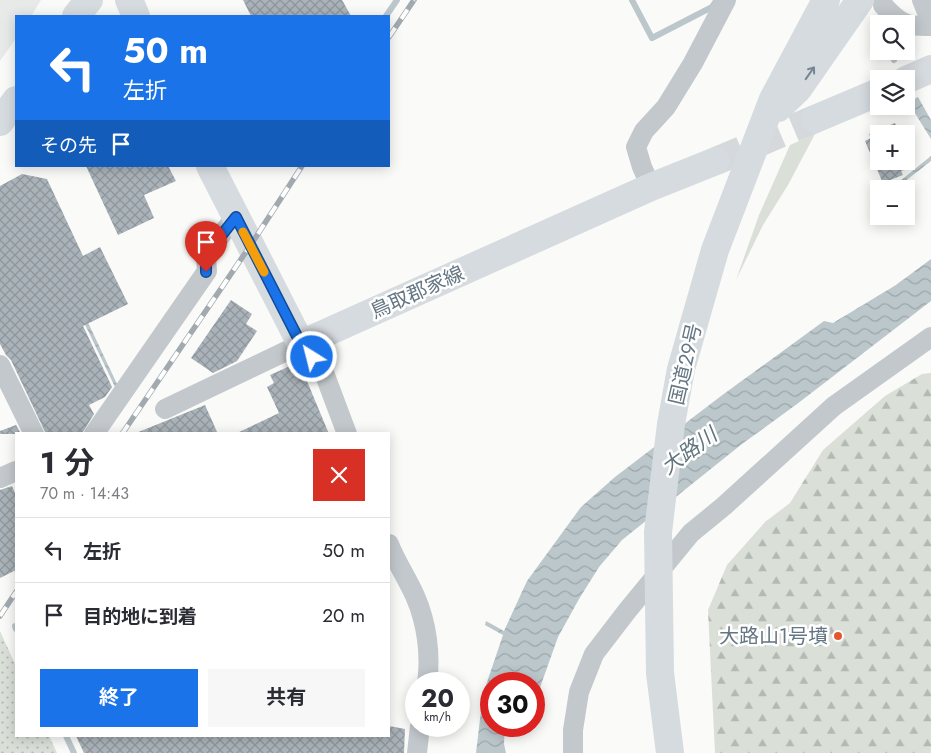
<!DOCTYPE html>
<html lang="ja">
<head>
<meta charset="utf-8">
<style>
  :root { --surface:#fff; --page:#f7f7f7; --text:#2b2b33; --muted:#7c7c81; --line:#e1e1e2; --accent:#1a73e8 }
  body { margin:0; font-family:Jost,"Noto Sans JP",sans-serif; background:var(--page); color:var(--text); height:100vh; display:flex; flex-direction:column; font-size:19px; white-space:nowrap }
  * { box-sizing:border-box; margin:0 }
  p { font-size:16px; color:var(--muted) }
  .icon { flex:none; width:28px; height:28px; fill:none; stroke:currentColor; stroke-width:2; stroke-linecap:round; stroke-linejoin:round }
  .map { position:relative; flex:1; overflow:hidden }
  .side { position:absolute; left:15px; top:432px; width:375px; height:305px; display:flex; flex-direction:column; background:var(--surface); border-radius:0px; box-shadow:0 2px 12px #0003 }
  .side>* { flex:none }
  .guide { position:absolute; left:15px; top:15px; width:375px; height:152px; border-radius:0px; box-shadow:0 2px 12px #0003; background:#1a73e8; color:#fff; overflow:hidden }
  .buttons { position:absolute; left:870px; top:15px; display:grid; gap:10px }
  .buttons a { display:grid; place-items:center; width:45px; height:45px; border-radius:0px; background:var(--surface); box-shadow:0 2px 12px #0003; font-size:25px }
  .speed { position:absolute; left:405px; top:672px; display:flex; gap:10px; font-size:25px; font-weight:700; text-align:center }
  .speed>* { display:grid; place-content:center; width:65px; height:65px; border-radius:50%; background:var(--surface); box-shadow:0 2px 12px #0003; line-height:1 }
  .speed small { font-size:12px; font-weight:400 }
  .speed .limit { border:8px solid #d22; background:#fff; color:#111 }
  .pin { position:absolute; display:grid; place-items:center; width:42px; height:42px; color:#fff; margin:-51px -21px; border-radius:50% 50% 50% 0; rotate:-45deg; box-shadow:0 0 5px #0007 }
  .pin .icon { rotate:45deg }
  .me { position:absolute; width:55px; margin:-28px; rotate:324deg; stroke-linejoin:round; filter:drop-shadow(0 0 4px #0008) }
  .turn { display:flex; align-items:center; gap:18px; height:105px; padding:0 25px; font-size:22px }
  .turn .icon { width:65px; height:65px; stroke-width:2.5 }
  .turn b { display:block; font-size:35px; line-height:42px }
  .then { display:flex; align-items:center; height:48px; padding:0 25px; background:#0003; gap:10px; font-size:19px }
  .round { display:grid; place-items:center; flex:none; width:52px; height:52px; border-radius:0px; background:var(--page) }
  .summary { display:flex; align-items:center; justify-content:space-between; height:85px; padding:0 25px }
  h1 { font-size:30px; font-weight:700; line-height:38px }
  .action { display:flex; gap:10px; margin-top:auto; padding:10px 25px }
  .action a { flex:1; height:58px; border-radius:0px; background:var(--accent); color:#fff; font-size:20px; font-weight:700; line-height:58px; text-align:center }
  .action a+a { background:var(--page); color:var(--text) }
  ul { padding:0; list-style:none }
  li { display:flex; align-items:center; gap:15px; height:65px; padding:0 25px; border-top:1px solid var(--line) }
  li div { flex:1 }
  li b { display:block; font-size:19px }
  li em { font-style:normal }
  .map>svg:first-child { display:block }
  .built { fill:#e8e9e9 }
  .grass { fill:#dadfd7 }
  .forest { fill:url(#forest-firs) }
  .park { fill:url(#park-dots) }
  .water { fill:url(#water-waves) }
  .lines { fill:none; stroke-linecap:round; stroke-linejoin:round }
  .stream { stroke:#bbc7cb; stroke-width:6 }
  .building { fill:url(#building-cross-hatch) }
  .secondary-tunnel { stroke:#d5d9db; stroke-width:28; stroke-dasharray:28 14; stroke-linecap:butt }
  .minor { stroke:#c3c8cc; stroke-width:20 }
  .secondary { stroke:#d6dbdf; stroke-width:28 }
  .trunk { stroke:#d6dbdf; stroke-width:28 }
  .rail-casing { stroke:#a2aab0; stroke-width:5.5 }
  .rail { stroke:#fff; stroke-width:4; stroke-dasharray:11; stroke-linecap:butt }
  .oneway { stroke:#768591 }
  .route-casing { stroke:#114b97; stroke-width:12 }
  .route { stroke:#1a73e8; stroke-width:9 }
  .slow { stroke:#f59e0b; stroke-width:9 }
  .poi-dot { fill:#e4572e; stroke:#fff; stroke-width:2 }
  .labels { text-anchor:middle; stroke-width:5; stroke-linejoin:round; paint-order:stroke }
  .street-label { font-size:20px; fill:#657683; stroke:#fff }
  .poi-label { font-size:20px; fill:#657683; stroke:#fff; text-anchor:end }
  .water-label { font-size:21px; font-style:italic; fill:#60757c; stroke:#fff }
</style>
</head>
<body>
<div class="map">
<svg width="931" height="753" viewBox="0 0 931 753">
  <defs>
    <pattern id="forest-firs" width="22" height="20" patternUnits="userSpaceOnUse" patternTransform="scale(1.25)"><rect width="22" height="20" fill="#dadfd7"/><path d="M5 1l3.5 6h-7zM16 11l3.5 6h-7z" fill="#b4b9b4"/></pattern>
    <pattern id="park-dots" width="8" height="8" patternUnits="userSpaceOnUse" patternTransform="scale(1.25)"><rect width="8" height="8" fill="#dadfd7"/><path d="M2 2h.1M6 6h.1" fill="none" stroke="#b4b9b4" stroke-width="1.8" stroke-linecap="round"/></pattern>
    <pattern id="water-waves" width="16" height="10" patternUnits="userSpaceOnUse" patternTransform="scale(1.25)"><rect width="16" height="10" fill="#bbc7cb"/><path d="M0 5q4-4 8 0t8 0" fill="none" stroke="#9ca6aa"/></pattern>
    <pattern id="building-cross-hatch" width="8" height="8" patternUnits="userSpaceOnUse" patternTransform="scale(1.25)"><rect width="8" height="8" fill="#aab3b9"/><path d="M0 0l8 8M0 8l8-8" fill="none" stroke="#8e969c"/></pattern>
  </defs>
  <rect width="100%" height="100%" fill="#fafaf8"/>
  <path class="built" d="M0,0H41L31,16H16V38L0,61Z"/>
  <path class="grass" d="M815,134L788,185L763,225L736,280L759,215L790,145Z"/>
  <path class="forest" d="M931,373V753H715L708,610L727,565L765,522L790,503L823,450L885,396L922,374Z"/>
  <path class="park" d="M0,631L16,666V736H49L57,753H0Z"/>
  <path class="water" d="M918,97L931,120V139L908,102Z
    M931,156V161L895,189H890Z
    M931,259V301L797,404L742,444L622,540L599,567L579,599L558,637L537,696L534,698V684H491V726H505L504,744L506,753H476L483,694L503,635L485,625L486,621L504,631L527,581L581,507L615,477L721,396L824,321L833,323L896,285Z
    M60,263L117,384L115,387L56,264Z"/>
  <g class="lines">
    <path class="stream" d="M632,0L652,38L712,7L716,1
      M386,16L397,0
      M889,51L894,60
      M15,626L16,629
      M66,736L74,753"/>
  </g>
  <path class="building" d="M243,0H342L351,16H251Z
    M895,123L899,134H879V161H906V151L913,167L901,171L903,175L885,182L884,180L882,181L865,141L871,138L869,134Z
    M86,166H168L176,181L144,195L154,218L118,235Z
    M22,174L47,179L83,256L100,247L128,304L83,326L112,387L105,397L89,405L94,414L83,432L79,434H46L11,360L6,355L0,344V186Z
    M231,300L252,314L246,324L257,331L237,361L213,373L191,358Z
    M290,366L304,374L329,434H235L279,413L267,387L274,383L270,375Z
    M205,405L218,434H136V433Z
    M16,425L21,434H0V431Z
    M12,486L16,495V570L0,578V490Z
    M389,726L405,729L404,753H84L76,736H389Z"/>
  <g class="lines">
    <path class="secondary-tunnel" d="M716,161L815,119"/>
    <path class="minor" d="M922,0L931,22
      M883,5C899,23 907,27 931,26
      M651,187L642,167L636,147L644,131L666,107L693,63L726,0
      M0,365L34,434
      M165,409L301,344L323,370L347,434
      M94,434L207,271L206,255L235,217
      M0,478L16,471
      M389,544C396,562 407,578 415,596C427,623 431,655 427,684
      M417,753L420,726
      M573,753V730L579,692L594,654L627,611L691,533L724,506L834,406L931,337"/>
    <path class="secondary" d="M129,0L136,16
      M76,16L89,0
      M906,80L931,69
      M815,119L879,92
      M0,122L16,100
      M210,166L301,344L651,187L716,161"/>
    <path class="trunk" d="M778,108L798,89L860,0
      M670,753L660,673L658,532L671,424L681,369L715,250L773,99L826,0"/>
    <g class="rail-casing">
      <path id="rail" d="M389,37L414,0
        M122,434L250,246L302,166
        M0,616L16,592"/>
    </g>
    <use href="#rail" class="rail"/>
  </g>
  <defs><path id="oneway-shaft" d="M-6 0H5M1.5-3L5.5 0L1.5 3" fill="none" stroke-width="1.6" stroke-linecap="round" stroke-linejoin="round" transform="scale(1.25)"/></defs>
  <use class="oneway" href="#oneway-shaft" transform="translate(810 73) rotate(-55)"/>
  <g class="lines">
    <g class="route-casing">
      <path id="route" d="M206,272V255L236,217L301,344L312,357"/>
    </g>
    <use href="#route" class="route"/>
    <path class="slow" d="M243,232L264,272"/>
  </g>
  <circle class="poi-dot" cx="838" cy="636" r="5"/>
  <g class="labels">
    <g class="street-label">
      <text transform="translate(417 292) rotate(-24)" y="7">鳥取郡家線</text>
      <text transform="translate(685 364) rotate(-77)" y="7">国道29号</text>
    </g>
    <g class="poi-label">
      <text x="828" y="643">大路山1号墳</text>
    </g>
    <g class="water-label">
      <text transform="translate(689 451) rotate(-36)" y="7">大路川</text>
    </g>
  </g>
</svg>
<div class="buttons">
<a><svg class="icon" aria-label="search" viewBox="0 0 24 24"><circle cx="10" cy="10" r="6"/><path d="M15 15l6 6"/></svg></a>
<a><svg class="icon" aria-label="layers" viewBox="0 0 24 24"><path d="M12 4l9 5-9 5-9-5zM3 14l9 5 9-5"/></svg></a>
<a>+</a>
<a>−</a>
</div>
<div class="speed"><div>20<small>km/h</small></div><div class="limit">30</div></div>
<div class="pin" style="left:206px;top:272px;background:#d93025"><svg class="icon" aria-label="arrive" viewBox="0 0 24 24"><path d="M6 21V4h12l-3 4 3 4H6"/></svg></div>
<svg class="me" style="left:312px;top:357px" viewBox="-20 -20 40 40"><circle r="17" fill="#1a73e8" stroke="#fff" stroke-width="3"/><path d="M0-11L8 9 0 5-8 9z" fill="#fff"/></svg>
<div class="guide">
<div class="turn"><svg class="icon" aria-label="left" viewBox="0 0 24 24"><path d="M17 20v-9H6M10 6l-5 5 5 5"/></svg><div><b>50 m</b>左折</div></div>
<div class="then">その先<svg class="icon" aria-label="arrive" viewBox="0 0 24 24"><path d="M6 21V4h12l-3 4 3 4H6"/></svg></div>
</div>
<section class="side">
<div class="summary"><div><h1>1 分</h1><p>70 m · 14:43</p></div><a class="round" style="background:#d93025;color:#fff"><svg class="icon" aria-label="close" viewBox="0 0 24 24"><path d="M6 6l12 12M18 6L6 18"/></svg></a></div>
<ul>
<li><svg class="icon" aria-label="left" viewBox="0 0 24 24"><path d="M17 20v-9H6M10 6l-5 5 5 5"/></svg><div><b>左折</b></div><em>50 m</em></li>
<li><svg class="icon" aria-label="arrive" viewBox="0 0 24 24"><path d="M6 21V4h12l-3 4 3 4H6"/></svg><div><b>目的地に到着</b></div><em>20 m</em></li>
</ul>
<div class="action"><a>終了</a><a>共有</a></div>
</section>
</div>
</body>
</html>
